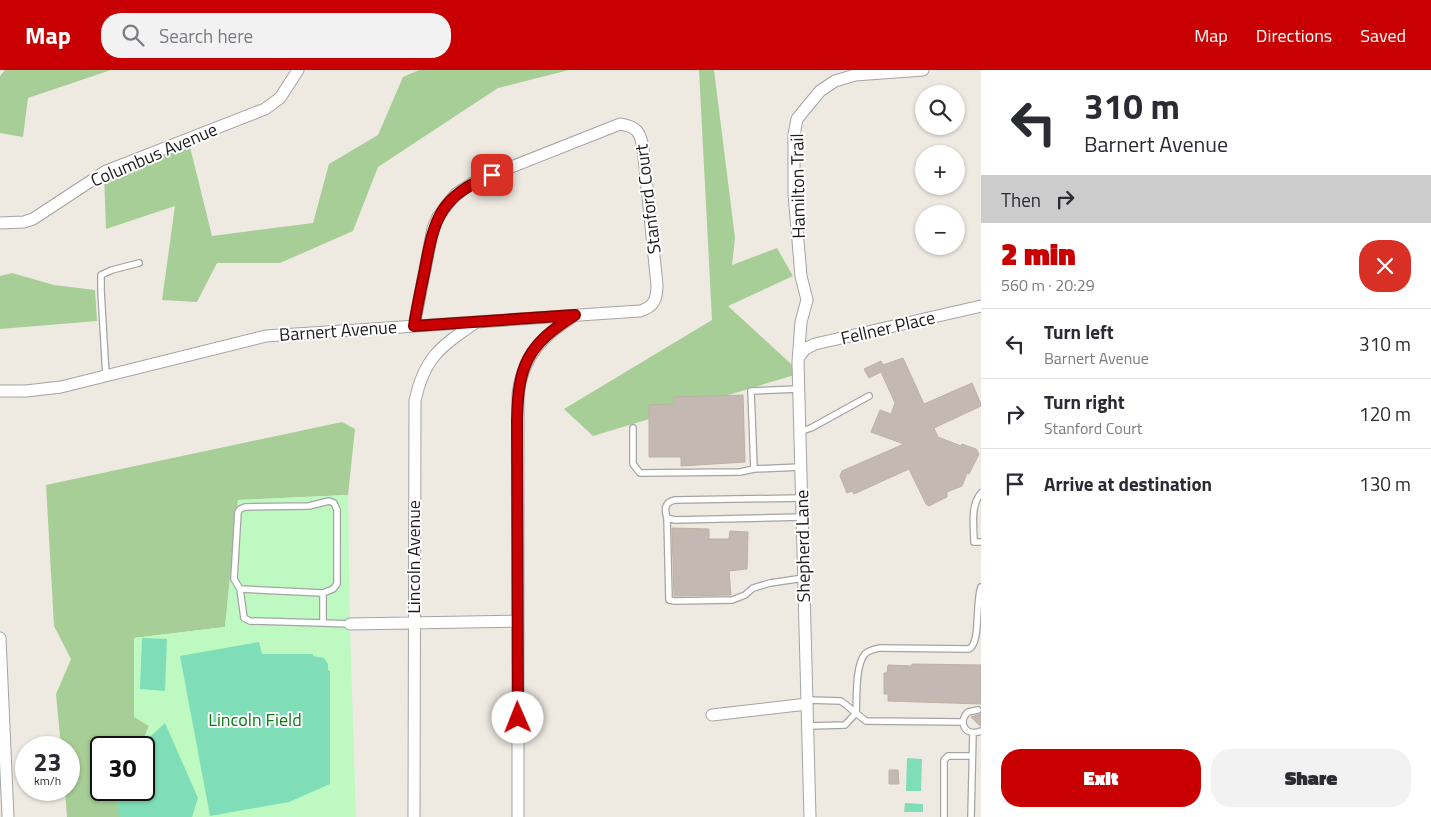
<!DOCTYPE html>
<html lang="en">
<head>
<meta charset="utf-8">
<style>
  :root { --surface:#fff; --page:#f2f2f3; --text:#2b2b33; --muted:#7c7c81; --line:#e1e1e2; --accent:#c90002 }
  body { margin:0; font-family:"Titillium Web",sans-serif; background:var(--page); color:var(--text); height:100vh; display:flex; flex-direction:column; font-size:19px; white-space:nowrap }
  * { box-sizing:border-box; margin:0 }
  p { font-size:16px; color:var(--muted) }
  .icon { flex:none; width:28px; height:28px; fill:none; stroke:currentColor; stroke-width:2; stroke-linecap:round; stroke-linejoin:round }
  .map { position:relative; flex:1; overflow:hidden }
  .panel { display:flex; flex-direction:column; background:var(--surface); width:450px }
  .panel>* { flex:none }
  .guide { background:#fff; color:var(--text); overflow:hidden }
  .fabs { position:absolute; left:915px; top:15px; display:grid; gap:10px }
  .fabs a { display:grid; place-items:center; width:50px; height:50px; border-radius:50%; background:var(--surface); box-shadow:0 1px 4px #0004; font-size:25px }
  .speed { position:absolute; left:15px; top:666px; display:flex; gap:10px; font-size:25px; font-weight:700; text-align:center }
  .speed>* { display:grid; place-content:center; width:65px; height:65px; border-radius:50%; background:var(--surface); box-shadow:0 1px 4px #0004; line-height:1 }
  .speed small { font-size:12px; font-weight:400 }
  .speed .limit { border:2px solid #111; border-radius:8px; background:#fff; color:#111 }
  .pin { position:absolute; display:grid; place-items:center; width:42px; height:42px; color:#fff; margin:-21px; border-radius:10px; box-shadow:0 2px 8px #0006 }
  .me { position:absolute; width:55px; margin:-28px; rotate:359deg; stroke-linejoin:round; filter:drop-shadow(0 0 4px #0008) }
  .turn { display:flex; align-items:center; gap:18px; height:105px; padding:0 20px; font-size:22px }
  .turn .icon { width:65px; height:65px; stroke-width:2.5 }
  .turn b { display:block; font-size:35px; line-height:42px }
  .then { display:flex; align-items:center; height:48px; padding:0 20px; background:#0003; gap:10px; font-size:19px }
  .round { display:grid; place-items:center; flex:none; width:52px; height:52px; border-radius:20px; background:var(--page) }
  .head { display:flex; align-items:center; justify-content:space-between; height:85px; padding:0 20px }
  h1 { font-size:30px; font-weight:800; line-height:38px; color:var(--accent) }
  .action { display:flex; gap:10px; margin-top:auto; padding:10px 20px }
  .action a { flex:1; height:58px; border-radius:20px; background:var(--accent); color:#fff; font-size:20px; font-weight:800; line-height:58px; text-align:center }
  .action a+a { background:var(--page); color:var(--text) }
  ul { padding:0; list-style:none }
  li { display:flex; align-items:center; gap:15px; height:70px; padding:0 20px; border-top:1px solid var(--line) }
  li div { flex:1 }
  li b { display:block; font-size:19px }
  li em { font-style:normal }
  header { display:flex; align-items:center; gap:30px; box-sizing:border-box; height:70px; padding:0 25px; background:var(--accent); color:#fff }
  header strong { font-size:24px }
  nav { display:flex; gap:28px; margin-inline-start:auto; font-size:18px }
  .search { width:350px; height:45px; background:var(--page); display:flex; align-items:center; gap:12px; box-sizing:border-box; padding:0 18px; border-radius:20px; color:var(--muted); font-size:19px }
  main { display:flex; flex:1; min-height:0 }
  .map>svg:first-child { display:block }
  .forest { fill:#a7ce96 }
  .park { fill:#bef9c2 }
  .pitch { fill:#7fdeb8 }
  .building { fill:#c3b9b2; stroke:#c0b0a4 }
  .lines { fill:none; stroke-linecap:round; stroke-linejoin:round }
  .lane-casing { stroke:#a4a4a4; stroke-width:8 }
  .street-casing { stroke:#a4a4a4; stroke-width:13 }
  .lane { stroke:#fff; stroke-width:5.5 }
  .street { stroke:#fff; stroke-width:11 }
  .route-casing { stroke:#830001; stroke-width:12 }
  .route { stroke:#c90002; stroke-width:9 }
  .labels { text-anchor:middle; stroke-width:4; stroke-linejoin:round; paint-order:stroke }
  .street-label { font-size:18px; fill:#1d1d1d; stroke:#fff }
  .park-label { font-size:18px; fill:#0b7a13; stroke:#fff }
</style>
</head>
<body>
<header>
<strong>Map</strong>
<div class="search"><svg class="icon" aria-label="search" viewBox="0 0 24 24"><circle cx="10" cy="10" r="6"/><path d="M15 15l6 6"/></svg>Search here</div>
<nav><a>Map</a><a>Directions</a><a>Saved</a></nav>
</header>
<main>
<div class="map">
<svg width="981" height="747" viewBox="0 0 981 747">
  <rect width="100%" height="100%" fill="#eeeae2"/>
  <path class="forest" d="M5,0H111L28,28L23,67L0,63V6Z
    M419,0H569L498,18L378,97L353,161L280,193H217L197,232L162,230L175,136L106,159L104,104L190,77L212,166L313,153L329,94L378,65L403,7Z
    M699,0H714L735,168L732,195L777,178L793,206L728,236L801,303L593,366L564,339L712,250Z
    M12,203L54,215L95,220L97,251L0,259V206Z
    M342,352L355,359L348,425L238,430L225,557L134,568L135,607L149,656L140,677L101,678V720H126L125,747H67L65,720H69V678L61,677L56,624L71,589L54,556L46,415Z"/>
  <path class="park" d="M348,425L350,559L356,747H125L144,720V678L140,677L149,656L134,647V568L225,557L238,430Z"/>
  <path class="pitch" d="M142,568L167,569L165,621L140,619Z
    M259,572L262,584H313V586L324,588L328,594V600L330,601V714L289,732L210,746L180,586Z
    M165,653L198,728L192,747H119L115,720H144V678L139,677Z
    M907,688L922,689L921,721H906Z
    M905,733L923,734V742H904Z"/>
  <path class="building" d="M903,288L924,334L972,313L981,334V336L934,358L938,367L961,376L962,374L976,379L979,384L969,404L967,403L962,416L947,422V427L929,436L926,434L909,399L854,424L852,421L847,423L840,406L842,401L904,374L871,362L880,340L891,344L895,333L881,302L869,308L864,299L881,291L883,295Z
    M743,325L745,392L681,396V387H649V335L674,334V327Z
    M672,458L709,459V469H729L730,461L748,462L747,499L729,501L731,525L674,526Z
    M912,594L981,595V634L888,631V624H884V603H887L888,595L912,596Z
    M981,644V656H980L971,647Z
    M889,700H898L899,714H889Z"/>
  <g class="lines">
    <g class="lane-casing">
      <path id="lane" d="M106,306L101,221V205L112,200L139,193
        M798,319L751,321L754,399L801,397
        M633,358V394L640,403L740,402L754,399
        M799,362L811,358L869,326
        M981,423C970,436 974,456 974,472H981
        M802,428L675,430C665,432 664,438 667,448L675,450L803,447
        M667,448L669,530L675,531L732,530L745,525L753,518L770,513L804,508
        M240,519L234,509L238,442L240,439L245,437L309,436L329,431L334,433L337,440V514L333,519L323,523
        M323,553L250,551L244,548L240,519L323,523V553L350,554
        M808,630L841,631L866,651L963,652
        M978,640L968,642C957,653 966,667 981,661
        M808,656L845,655L856,643C857,629 855,595 865,584C869,580 875,579 880,578L969,579C981,573 975,533 981,517
        M944,747V690L948,686H972
        M971,747L973,663"/>
    </g>
    <g class="street-casing">
      <path id="street" d="M0,153L24,152L33,149L106,101L265,39L280,28L298,0
        M799,287L805,279L815,274L981,236
        M0,321H26L61,317L266,266L640,241C654,237 657,229 657,215L643,78C640,61 637,57 620,54L476,111L456,124L450,131L438,147L433,158L414,256
        M350,554L518,551
        M0,568L8,747
        M712,645L807,634
        M414,747L415,331C424,288 440,277 475,253
        M518,747V324C523,286 542,266 574,246
        M810,747L798,292L801,252L807,230L801,206L794,124V65L797,49L820,21L835,11L855,5L923,0"/>
    </g>
    <use href="#lane" class="lane"/>
    <use href="#street" class="street"/>
  </g>
  <g class="lines">
    <g class="route-casing">
      <path id="route" d="M492,105C441,125 434,148 425,199C421,218 417,237 414,256L575,245C527,275 518,295 517,351L518,648"/>
    </g>
    <use href="#route" class="route"/>
  </g>
  <g class="labels">
    <g class="street-label">
      <text transform="translate(154 85) rotate(-23)" y="6">Columbus Avenue</text>
      <text transform="translate(798 116) rotate(-91)" y="6">Hamilton Trail</text>
      <text transform="translate(648 129) rotate(-97)" y="6">Stanford Court</text>
      <text transform="translate(888 258) rotate(-13)" y="6">Fellner Place</text>
      <text transform="translate(338 261) rotate(-4)" y="6">Barnert Avenue</text>
      <text transform="translate(803 476) rotate(-91)" y="6">Shepherd Lane</text>
      <text transform="translate(414 487) rotate(-90)" y="6">Lincoln Avenue</text>
    </g>
    <g class="park-label">
      <text x="255" y="656">Lincoln Field</text>
    </g>
  </g>
</svg>
<div class="fabs">
<a><svg class="icon" aria-label="search" viewBox="0 0 24 24"><circle cx="10" cy="10" r="6"/><path d="M15 15l6 6"/></svg></a>
<a>+</a>
<a>−</a>
</div>
<div class="speed"><div>23<small>km/h</small></div><div class="limit">30</div></div>
<div class="pin" style="left:492px;top:105px;background:#d93025"><svg class="icon" aria-label="arrive" viewBox="0 0 24 24"><path d="M6 21V4h12l-3 4 3 4H6"/></svg></div>
<svg class="me" style="left:518px;top:648px" viewBox="-20 -20 40 40"><circle r="19" fill="#fff"/><path d="M0-13L10 11 0 6-10 11z" fill="#c90002"/></svg>
</div>
<section class="panel">
<div class="guide">
<div class="turn"><svg class="icon" aria-label="left" viewBox="0 0 24 24"><path d="M17 20v-9H6M10 6l-5 5 5 5"/></svg><div><b>310 m</b>Barnert Avenue</div></div>
<div class="then">Then<svg class="icon" aria-label="right" viewBox="0 0 24 24"><path d="M7 20v-9h11M14 6l5 5-5 5"/></svg></div>
</div>
<div class="head"><div><h1>2 min</h1><p>560 m · 20:29</p></div><a class="round" style="background:#d93025;color:#fff"><svg class="icon" aria-label="close" viewBox="0 0 24 24"><path d="M6 6l12 12M18 6L6 18"/></svg></a></div>
<ul>
<li><svg class="icon" aria-label="left" viewBox="0 0 24 24"><path d="M17 20v-9H6M10 6l-5 5 5 5"/></svg><div><b>Turn left</b><p>Barnert Avenue</p></div><em>310 m</em></li>
<li><svg class="icon" aria-label="right" viewBox="0 0 24 24"><path d="M7 20v-9h11M14 6l5 5-5 5"/></svg><div><b>Turn right</b><p>Stanford Court</p></div><em>120 m</em></li>
<li><svg class="icon" aria-label="arrive" viewBox="0 0 24 24"><path d="M6 21V4h12l-3 4 3 4H6"/></svg><div><b>Arrive at destination</b></div><em>130 m</em></li>
</ul>
<div class="action"><a>Exit</a><a>Share</a></div>
</section>
</main>
</body>
</html>
